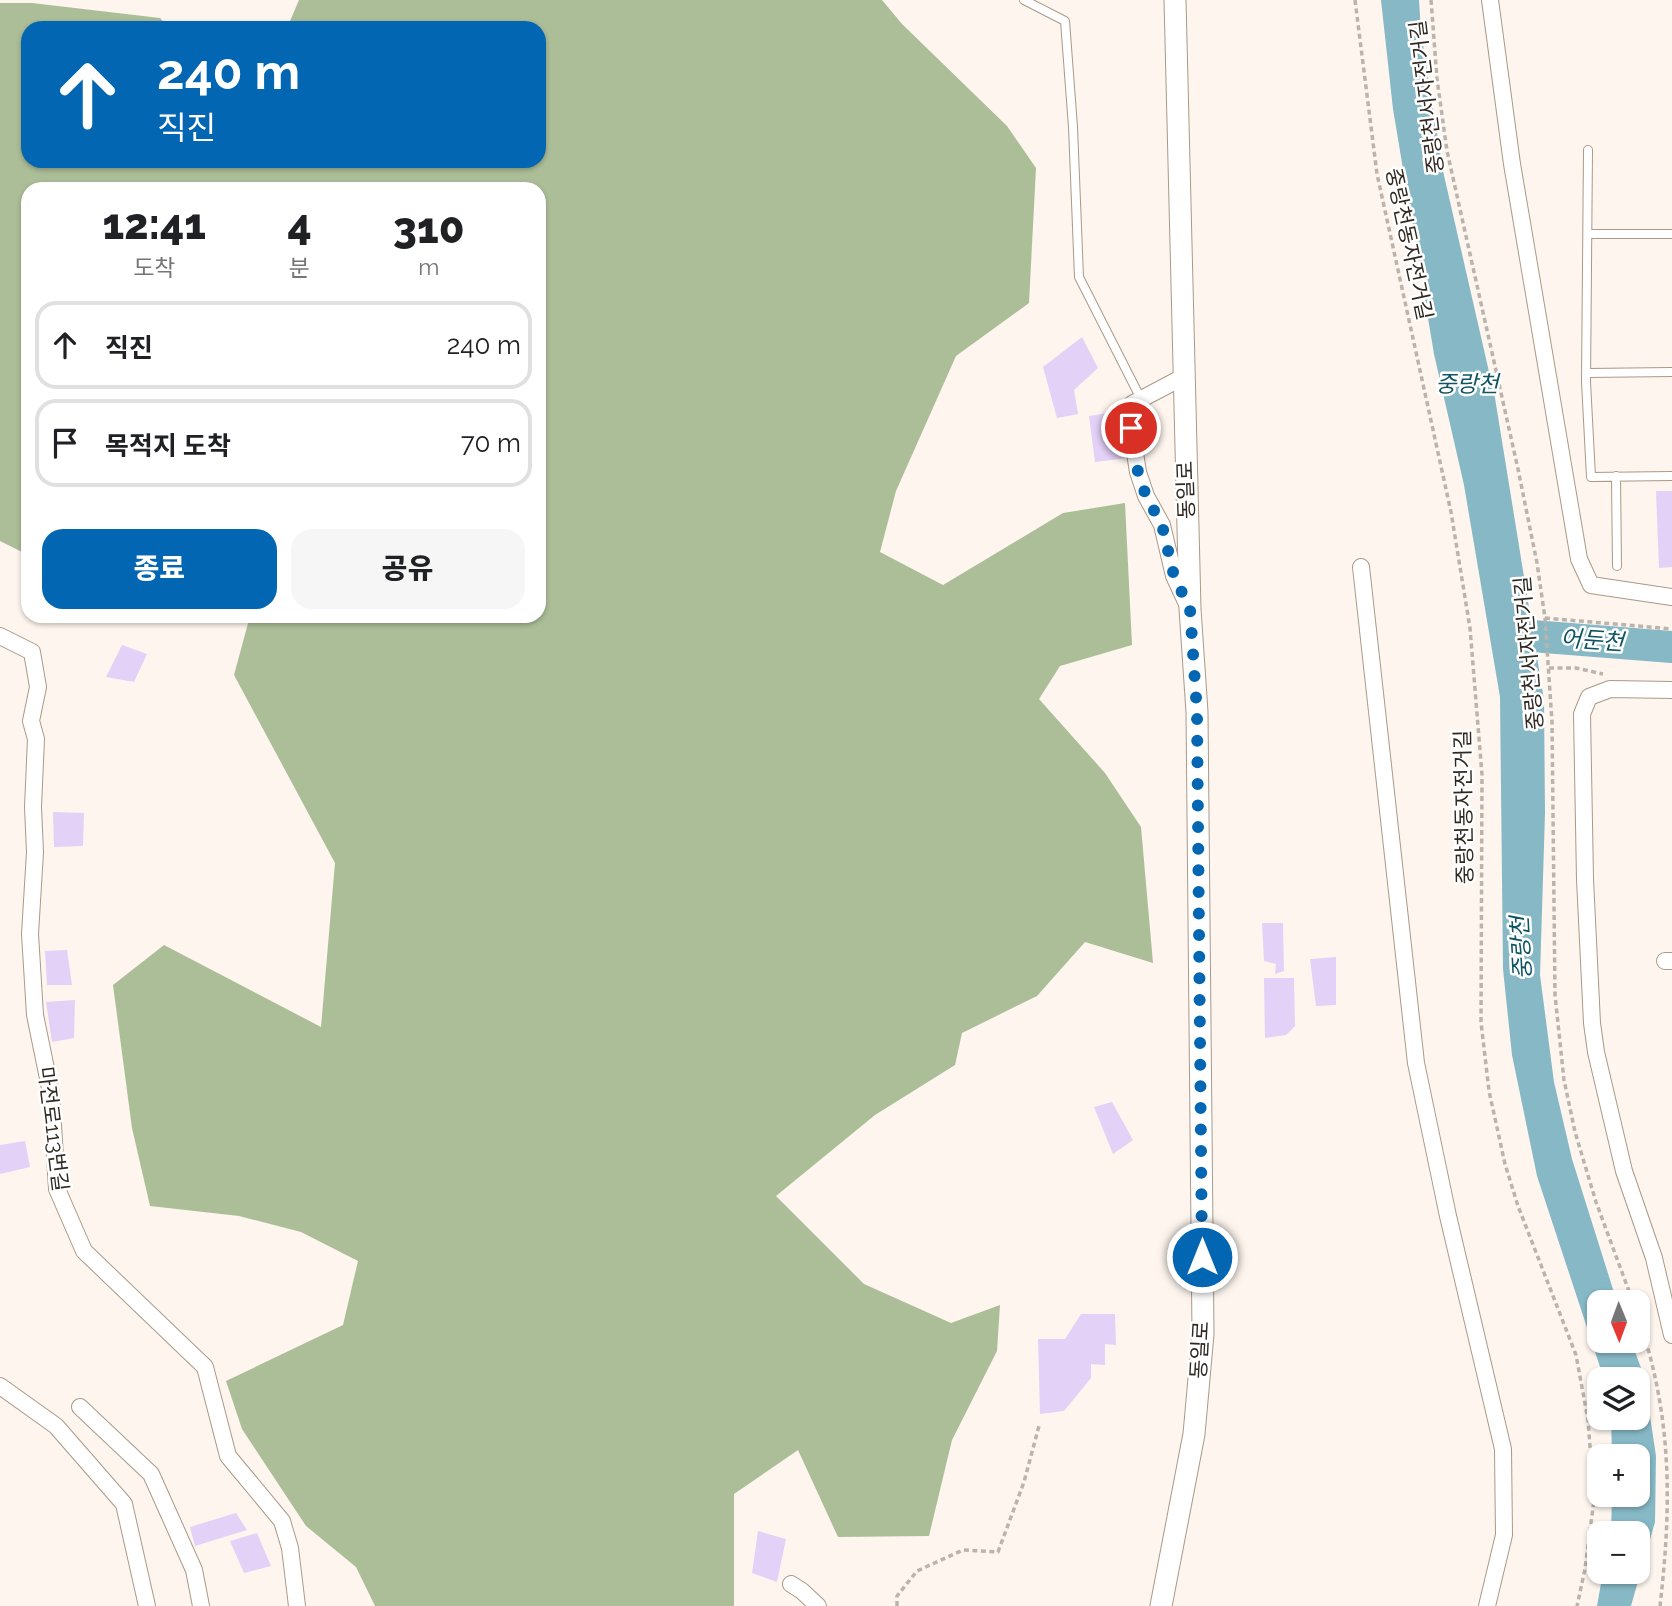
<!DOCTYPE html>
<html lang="ko">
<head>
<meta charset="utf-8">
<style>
  :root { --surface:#fff; --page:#f6f6f6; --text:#202124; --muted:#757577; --line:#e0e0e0; --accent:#0366b2 }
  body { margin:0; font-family:Raleway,"Noto Sans KR",sans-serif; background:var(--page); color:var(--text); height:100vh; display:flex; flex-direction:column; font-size:26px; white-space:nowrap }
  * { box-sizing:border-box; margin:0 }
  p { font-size:23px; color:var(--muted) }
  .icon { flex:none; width:38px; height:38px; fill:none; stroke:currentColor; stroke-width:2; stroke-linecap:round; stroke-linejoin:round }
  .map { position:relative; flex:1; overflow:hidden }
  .drawer { position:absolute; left:21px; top:182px; width:525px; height:441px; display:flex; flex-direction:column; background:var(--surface); border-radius:21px; box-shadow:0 2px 5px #0004 }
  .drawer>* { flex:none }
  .guide { position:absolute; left:21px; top:21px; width:525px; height:147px; border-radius:21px; box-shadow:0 2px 5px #0004; background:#0366b2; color:#fff; overflow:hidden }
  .needle { width:46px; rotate:179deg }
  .buttons { position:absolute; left:1587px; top:1290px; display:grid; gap:14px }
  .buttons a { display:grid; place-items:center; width:63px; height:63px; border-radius:14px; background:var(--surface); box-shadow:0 2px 5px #0004; font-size:35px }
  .pin { position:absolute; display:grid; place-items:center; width:60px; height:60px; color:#fff; margin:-30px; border:4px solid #fff; border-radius:50%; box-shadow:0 2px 7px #0007 }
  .me { position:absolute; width:77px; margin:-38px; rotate:0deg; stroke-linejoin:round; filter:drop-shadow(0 0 5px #0008) }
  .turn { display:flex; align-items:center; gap:24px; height:147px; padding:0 21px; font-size:32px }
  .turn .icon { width:91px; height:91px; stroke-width:2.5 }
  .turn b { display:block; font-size:49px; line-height:60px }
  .eta { display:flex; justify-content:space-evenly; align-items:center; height:119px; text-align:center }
  .eta b { font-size:42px; font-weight:800; line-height:49px }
  .cta { display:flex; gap:14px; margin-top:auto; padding:14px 21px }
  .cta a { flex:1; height:80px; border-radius:21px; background:var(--accent); color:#fff; font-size:28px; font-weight:800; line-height:80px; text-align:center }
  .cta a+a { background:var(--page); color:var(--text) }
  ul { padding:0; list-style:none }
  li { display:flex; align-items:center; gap:21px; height:88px; margin:0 14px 10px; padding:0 7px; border:4px solid var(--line); border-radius:21px }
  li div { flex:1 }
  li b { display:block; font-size:26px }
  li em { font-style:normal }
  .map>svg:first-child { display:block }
  .forest { fill:#acbe98 }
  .water { fill:#86b8c5 }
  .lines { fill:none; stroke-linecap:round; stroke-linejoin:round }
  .river { stroke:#86b8c5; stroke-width:32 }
  .building { fill:#e4d1f7 }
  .service-casing { stroke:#a98; stroke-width:10 }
  .minor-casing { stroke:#a98; stroke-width:18 }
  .tertiary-casing { stroke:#a98; stroke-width:23 }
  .path { stroke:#bbb4ad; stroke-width:3.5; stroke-dasharray:5 3.5; stroke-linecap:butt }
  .service { stroke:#fff; stroke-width:8 }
  .minor { stroke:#fff; stroke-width:16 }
  .tertiary { stroke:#fff; stroke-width:21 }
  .route { stroke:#0366b2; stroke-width:12; stroke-dasharray:0 21.6 }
  .labels { text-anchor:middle; stroke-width:5; stroke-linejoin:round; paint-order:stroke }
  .street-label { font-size:21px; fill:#302922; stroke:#fff }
  .water-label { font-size:23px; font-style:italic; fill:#0e5463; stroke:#fff }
</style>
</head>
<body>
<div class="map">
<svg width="1672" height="1606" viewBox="0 0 1672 1606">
  <rect width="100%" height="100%" fill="#fdf5ee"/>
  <path class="forest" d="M299,0H882L902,24L1007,126L1036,168L1029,303L956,356L896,491L880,552L943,585L1063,513L1125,503L1132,645L1060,666L1039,699L1105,773L1141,827L1153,963L1085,942L1037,996L962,1033L955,1065L875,1115L776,1196L864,1284L951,1323L1000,1305L997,1351L952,1440L929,1536L838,1537L798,1450L734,1494V1606H375L356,1567L306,1526L242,1429L226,1381L343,1325L358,1261L301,1232L239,1216L150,1206L132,1128L113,985L164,945L321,1027L335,863L234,675L250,616H539V189H28V555L0,541V3H32L160,18L169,28H28V161H539V28H287Z"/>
  <path class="water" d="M1381,0H1419L1421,32L1443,171L1495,398L1544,700L1545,813L1540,975L1554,1082L1572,1159L1617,1302H1600V1340L1631,1341L1644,1376L1656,1456L1655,1522L1631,1606H1597L1603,1572H1638V1533H1611L1612,1495L1638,1494V1456H1612L1611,1418H1638V1379H1604L1537,1176L1512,1055L1503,969L1500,697L1464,485L1434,354L1393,109Z"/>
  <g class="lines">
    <path class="river" d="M1512,639L1532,636L1672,647"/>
  </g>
  <path class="building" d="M1082,337L1098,368L1074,390L1078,414L1057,418L1043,367Z
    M1121,411L1127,458L1095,462L1089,416Z
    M1656,491H1672V567L1659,568Z
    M122,645L147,654L134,682L106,677Z
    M53,812L84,813L83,846L54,847Z
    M1262,923H1283L1284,971L1275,974L1276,964L1264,961Z
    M67,950L72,985H47L45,951Z
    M1336,957V1005L1316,1006L1310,959Z
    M1264,978H1294L1295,1026L1286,1035L1265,1038Z
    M75,1000L74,1038L52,1042L46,1002Z
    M1112,1102L1133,1140L1113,1154L1094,1107Z
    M25,1141L30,1167L0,1174V1145Z
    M1081,1314H1115L1116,1345L1105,1344V1365L1091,1364V1378L1064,1411L1040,1414L1038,1339H1065Z
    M236,1513L247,1530L195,1546L190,1527Z
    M758,1531L786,1539L777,1582L752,1573Z
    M257,1533L271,1566L244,1573L230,1541Z"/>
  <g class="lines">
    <g class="service-casing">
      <path id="service" d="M1024,0L1065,21L1073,127L1079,277L1141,399
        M1588,150L1586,382L1591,477L1672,476
        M1588,234H1672
        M1587,373L1672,372
        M1616,476L1617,566"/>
    </g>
    <g class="minor-casing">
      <path id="minor" d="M1490,0L1512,164L1579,559L1591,585L1672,597
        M1183,377L1132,404L1131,428L1138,472L1146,496L1162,525L1174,576L1187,604
        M1361,567L1416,1063L1448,1216L1503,1449L1504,1535L1487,1606
        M0,636L32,652L38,687L31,721L36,739L33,807L35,852L30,934L35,1015L51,1093L57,1189L84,1251L205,1367L228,1456L282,1521L290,1548L297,1606
        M1672,690L1610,689L1589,697L1582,714L1585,879L1592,1023L1596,1052L1624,1171L1654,1258L1672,1335
        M1665,961H1672
        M0,1386L56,1426L124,1504L147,1606
        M80,1407L151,1474L194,1570L201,1606
        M791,1584L802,1591L818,1606"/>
    </g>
    <g class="tertiary-casing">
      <path id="tertiary" d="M1161,1606L1194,1434L1203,1334L1197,712L1190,609L1175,0"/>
    </g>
    <path class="path" d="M1355,0L1377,174L1451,512L1470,628L1482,775L1481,1022L1489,1091L1505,1164L1518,1206L1576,1355L1588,1420L1594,1500L1585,1569L1577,1606
      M1431,0L1437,79L1447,151L1518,469L1537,563L1545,618L1552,722L1555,995L1564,1080L1575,1132L1596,1202L1633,1302
      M1545,618L1672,629
      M1549,668H1576L1603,674
      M1638,1316C1672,1416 1672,1502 1660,1606
      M897,1606V1596L917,1571L963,1550L998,1552L1024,1482L1039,1426"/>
    <use href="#service" class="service"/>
    <use href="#minor" class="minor"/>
    <use href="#tertiary" class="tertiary"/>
  </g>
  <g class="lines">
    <path class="route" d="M1131,428L1138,472L1146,496L1162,525L1174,576L1190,609L1197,712L1202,1257"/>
  </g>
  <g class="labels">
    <g class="street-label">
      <text transform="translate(1427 97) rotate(-97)" y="7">중랑천서자전거길</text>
      <text transform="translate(1409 244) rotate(78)" y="7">중랑천동자전거길</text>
      <text transform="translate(1186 490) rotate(-92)" y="7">동일로</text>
      <text transform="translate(1529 653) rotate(-95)" y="7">중랑천서자전거길</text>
      <text transform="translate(1464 807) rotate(-91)" y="7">중랑천동자전거길</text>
      <text transform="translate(53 1129) rotate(83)" y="7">마전로113번길</text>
      <text transform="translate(1200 1350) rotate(-87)" y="7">동일로</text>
    </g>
    <g class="water-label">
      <text x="1467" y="392">중랑천</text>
      <text transform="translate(1592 640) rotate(4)" y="8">어둔천</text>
      <text transform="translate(1521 948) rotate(-93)" y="8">중랑천</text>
    </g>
  </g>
</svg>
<div class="buttons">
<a><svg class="needle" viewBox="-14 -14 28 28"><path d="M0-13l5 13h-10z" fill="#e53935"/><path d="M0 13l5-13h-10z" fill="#757577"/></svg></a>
<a><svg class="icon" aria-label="layers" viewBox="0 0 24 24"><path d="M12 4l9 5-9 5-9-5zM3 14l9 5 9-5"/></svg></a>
<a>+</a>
<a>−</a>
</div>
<div class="pin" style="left:1131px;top:428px;background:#d93025"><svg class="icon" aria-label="arrive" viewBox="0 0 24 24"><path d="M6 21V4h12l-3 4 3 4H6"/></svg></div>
<svg class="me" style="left:1202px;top:1257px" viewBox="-20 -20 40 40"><circle r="17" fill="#0366b2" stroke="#fff" stroke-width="3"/><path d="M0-11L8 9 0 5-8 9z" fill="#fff"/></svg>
<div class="guide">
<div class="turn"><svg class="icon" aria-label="ahead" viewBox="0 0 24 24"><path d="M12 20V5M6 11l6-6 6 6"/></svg><div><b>240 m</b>직진</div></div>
</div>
<section class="drawer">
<div class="eta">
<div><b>12:41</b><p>도착</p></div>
<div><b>4</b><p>분</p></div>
<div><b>310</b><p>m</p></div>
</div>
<ul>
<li><svg class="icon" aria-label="ahead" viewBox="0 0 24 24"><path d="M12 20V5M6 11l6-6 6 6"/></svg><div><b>직진</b></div><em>240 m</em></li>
<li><svg class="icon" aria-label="arrive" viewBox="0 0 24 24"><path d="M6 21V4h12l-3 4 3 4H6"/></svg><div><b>목적지 도착</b></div><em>70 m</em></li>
</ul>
<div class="cta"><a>종료</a><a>공유</a></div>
</section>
</div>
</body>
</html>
